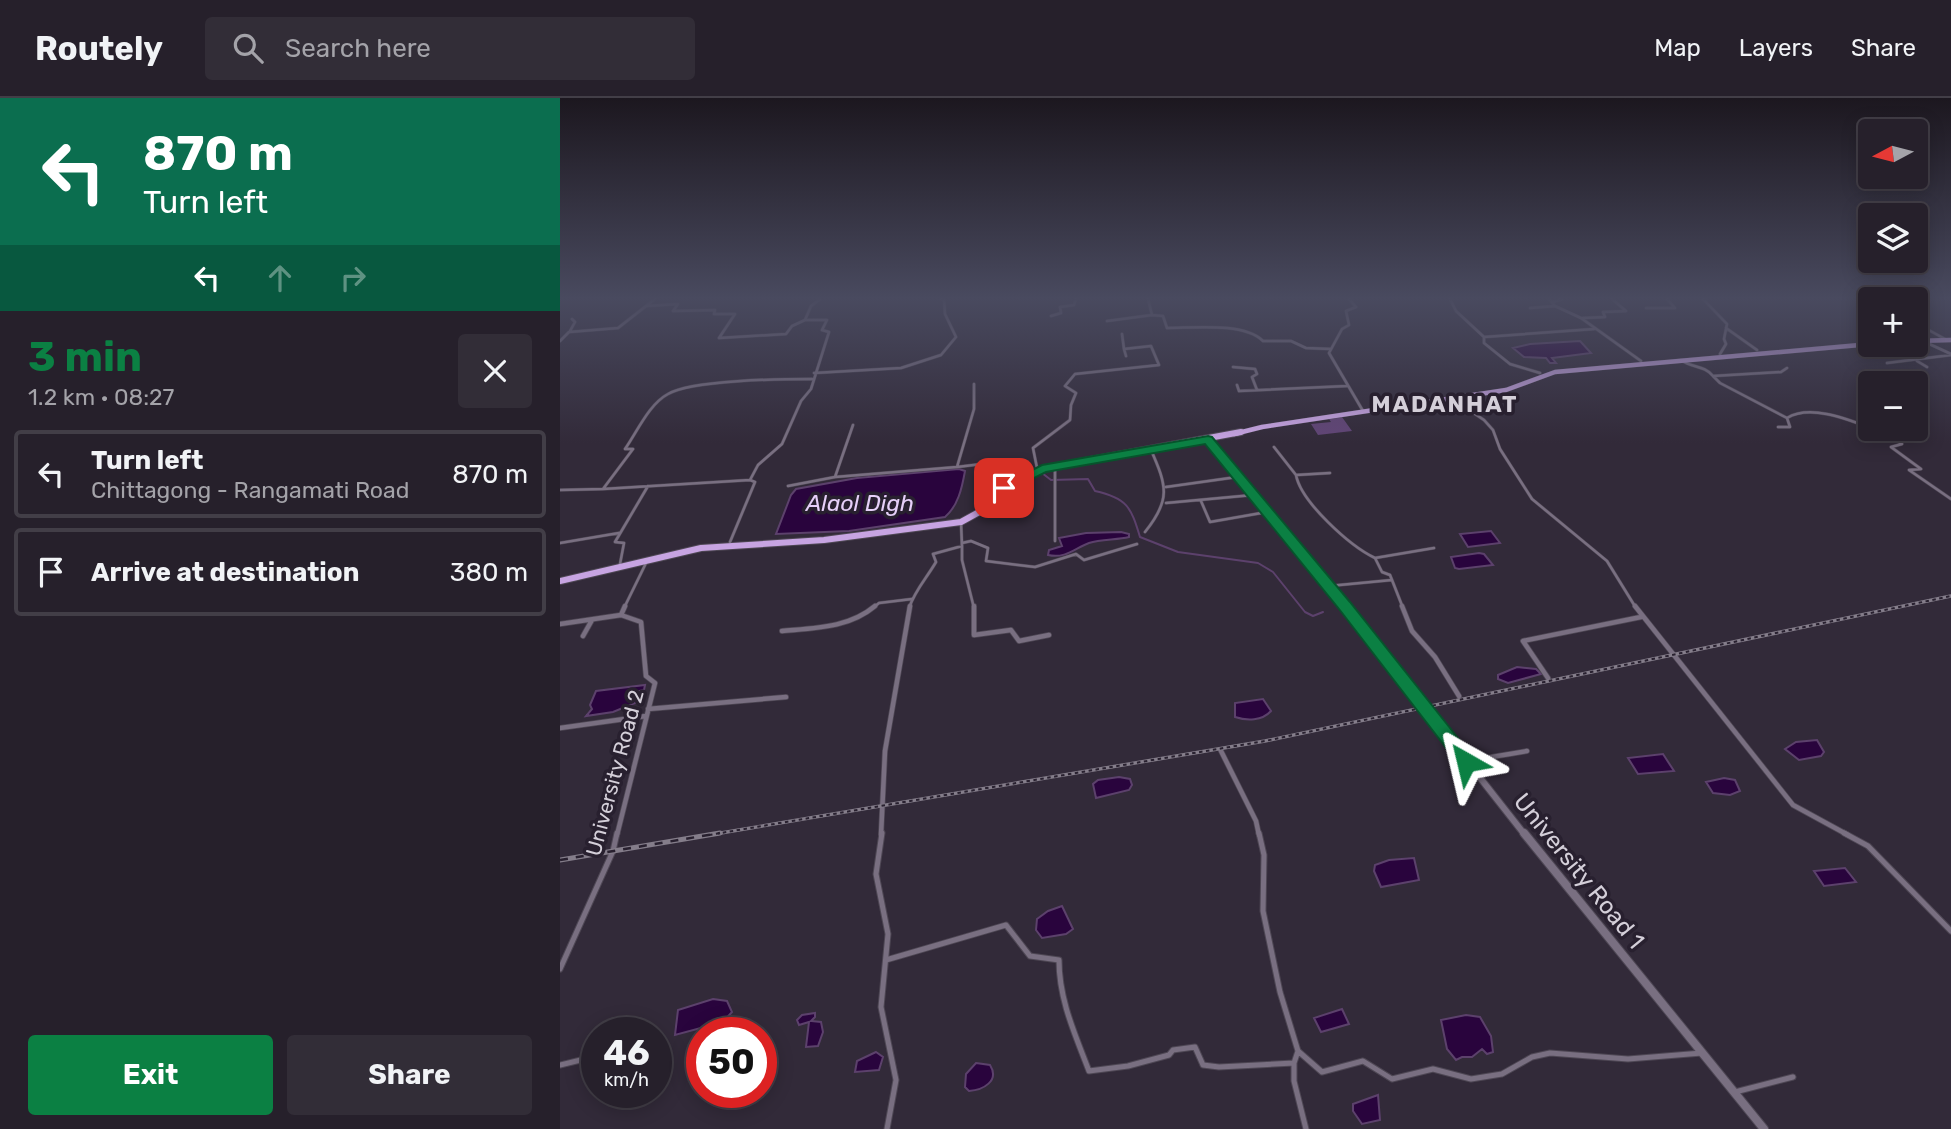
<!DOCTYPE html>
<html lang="en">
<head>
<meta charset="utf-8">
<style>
  :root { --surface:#26202b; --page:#322d37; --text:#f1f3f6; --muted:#a4a3a9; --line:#423e47; --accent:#0b8043 }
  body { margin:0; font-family:Rubik,sans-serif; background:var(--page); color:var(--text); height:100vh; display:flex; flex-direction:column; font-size:26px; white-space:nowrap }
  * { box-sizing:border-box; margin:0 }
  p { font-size:23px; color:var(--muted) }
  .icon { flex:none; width:38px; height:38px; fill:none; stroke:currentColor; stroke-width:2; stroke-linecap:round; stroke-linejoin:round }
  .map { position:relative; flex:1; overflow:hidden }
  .panel { display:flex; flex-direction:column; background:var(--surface); width:560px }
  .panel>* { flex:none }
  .hud { background:#0b6e4f; color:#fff; overflow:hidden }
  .needle { width:46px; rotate:263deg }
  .controls { position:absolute; left:1298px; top:21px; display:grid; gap:14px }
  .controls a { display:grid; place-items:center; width:70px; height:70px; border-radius:7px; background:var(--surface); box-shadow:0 4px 18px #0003,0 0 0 2px var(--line); font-size:35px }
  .speed { position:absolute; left:21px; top:919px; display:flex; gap:14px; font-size:35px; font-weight:700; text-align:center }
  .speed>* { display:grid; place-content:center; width:91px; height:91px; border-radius:50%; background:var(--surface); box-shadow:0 4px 18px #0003,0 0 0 2px var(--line); line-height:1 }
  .speed small { font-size:18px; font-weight:400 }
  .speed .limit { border:10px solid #d22; background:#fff; color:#111 }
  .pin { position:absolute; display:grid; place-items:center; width:60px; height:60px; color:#fff; margin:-30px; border-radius:14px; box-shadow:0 4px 10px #0006 }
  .me { position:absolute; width:77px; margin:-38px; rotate:323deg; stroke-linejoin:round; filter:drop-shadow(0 0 5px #0008) }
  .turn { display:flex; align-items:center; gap:24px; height:147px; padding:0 28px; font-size:32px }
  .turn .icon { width:91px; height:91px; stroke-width:2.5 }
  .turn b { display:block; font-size:49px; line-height:60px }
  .lanes { display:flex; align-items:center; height:66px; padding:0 28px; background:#0003; justify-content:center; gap:35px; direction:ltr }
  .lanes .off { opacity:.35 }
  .round { display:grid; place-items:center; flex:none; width:74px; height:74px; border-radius:7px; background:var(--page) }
  .summary { display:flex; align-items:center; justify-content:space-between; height:119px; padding:0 28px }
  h1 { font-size:42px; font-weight:700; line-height:52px; color:var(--accent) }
  .button { display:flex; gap:14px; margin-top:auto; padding:14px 28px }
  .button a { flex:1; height:80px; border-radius:7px; background:var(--accent); color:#fff; font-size:28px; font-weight:700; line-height:80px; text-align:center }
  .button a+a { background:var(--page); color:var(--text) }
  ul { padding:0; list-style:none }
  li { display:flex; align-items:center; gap:21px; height:88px; margin:0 14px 10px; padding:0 14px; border:4px solid var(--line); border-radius:7px }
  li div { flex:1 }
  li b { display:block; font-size:26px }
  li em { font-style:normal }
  header { display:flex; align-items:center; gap:42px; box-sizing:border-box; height:98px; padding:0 35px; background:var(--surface); border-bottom:2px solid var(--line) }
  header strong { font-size:33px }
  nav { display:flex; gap:38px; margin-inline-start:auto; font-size:24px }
  .search { width:490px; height:63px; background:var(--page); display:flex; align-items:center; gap:18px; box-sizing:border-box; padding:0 24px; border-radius:7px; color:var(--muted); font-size:26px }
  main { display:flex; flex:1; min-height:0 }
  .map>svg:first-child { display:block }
  .green { fill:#614576 }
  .water { fill:#29043d; stroke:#5c416c; stroke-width:2 }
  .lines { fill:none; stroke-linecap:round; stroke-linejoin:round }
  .stream { stroke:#5c416c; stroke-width:2 }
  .street-far2-casing { stroke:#4e4754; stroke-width:3.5 }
  .street-far1-casing { stroke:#4e4754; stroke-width:6 }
  .street-casing { stroke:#4e4754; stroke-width:7 }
  .secondary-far2-casing { stroke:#4e4754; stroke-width:6 }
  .secondary-far1-casing { stroke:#4e4754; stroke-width:8 }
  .secondary-casing { stroke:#4e4754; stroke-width:10 }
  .highway-far1-casing { stroke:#4e4754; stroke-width:5 }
  .highway-casing { stroke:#4e4754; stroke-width:8 }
  .street-far2 { stroke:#796f81; stroke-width:2.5 }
  .street-far1 { stroke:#796f81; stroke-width:4.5 }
  .street { stroke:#796f81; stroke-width:5 }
  .secondary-far2 { stroke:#796f81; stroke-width:4.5 }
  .secondary-far1 { stroke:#796f81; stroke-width:6 }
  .secondary { stroke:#796f81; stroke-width:8 }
  .highway-far1 { stroke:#c7a4e2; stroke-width:4.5 }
  .highway { stroke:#c7a4e2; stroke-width:6 }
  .rail-far1-casing { stroke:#847d8a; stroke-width:3.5 }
  .rail-casing { stroke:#847d8a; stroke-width:5 }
  .rail-far1 { stroke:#28202f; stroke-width:2; stroke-dasharray:3.5; stroke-linecap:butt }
  .rail { stroke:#28202f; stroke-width:2.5; stroke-dasharray:8; stroke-linecap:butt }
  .route { fill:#0b8043; stroke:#07532c; stroke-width:2 }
  .labels { text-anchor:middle; stroke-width:7; stroke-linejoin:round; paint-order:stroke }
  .street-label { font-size:21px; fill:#d4cfd9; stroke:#28202f }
  .far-district-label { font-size:23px; font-weight:bold; letter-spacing:2px; fill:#d4cfd9; stroke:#28202f }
  .water-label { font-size:23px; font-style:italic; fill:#e6cff9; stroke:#28202f }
  .near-street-label { font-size:24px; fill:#d4cfd9; stroke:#28202f }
</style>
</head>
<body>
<header>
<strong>Routely</strong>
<div class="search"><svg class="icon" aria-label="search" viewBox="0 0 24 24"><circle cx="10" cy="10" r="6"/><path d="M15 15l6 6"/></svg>Search here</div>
<nav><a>Map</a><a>Layers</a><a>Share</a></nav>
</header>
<main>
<section class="panel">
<div class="hud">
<div class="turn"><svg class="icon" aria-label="left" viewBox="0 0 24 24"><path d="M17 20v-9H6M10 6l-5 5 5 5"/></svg><div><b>870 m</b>Turn left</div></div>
<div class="lanes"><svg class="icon" aria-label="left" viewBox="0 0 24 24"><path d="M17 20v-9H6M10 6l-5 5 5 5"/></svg><svg class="icon off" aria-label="ahead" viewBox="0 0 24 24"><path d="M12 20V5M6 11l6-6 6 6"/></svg><svg class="icon off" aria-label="right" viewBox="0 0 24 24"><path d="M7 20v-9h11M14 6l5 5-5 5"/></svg></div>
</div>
<div class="summary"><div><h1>3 min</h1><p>1.2 km · 08:27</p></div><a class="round"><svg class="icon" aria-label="close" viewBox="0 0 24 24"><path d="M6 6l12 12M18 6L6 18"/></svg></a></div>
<ul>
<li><svg class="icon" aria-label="left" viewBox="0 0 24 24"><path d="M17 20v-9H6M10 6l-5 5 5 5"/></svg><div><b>Turn left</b><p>Chittagong - Rangamati Road</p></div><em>870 m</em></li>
<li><svg class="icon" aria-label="arrive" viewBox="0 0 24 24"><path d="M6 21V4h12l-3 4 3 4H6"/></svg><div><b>Arrive at destination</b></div><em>380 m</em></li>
</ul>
<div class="button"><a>Exit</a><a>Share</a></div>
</section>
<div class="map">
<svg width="1391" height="1031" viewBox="0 0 1391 1031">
  <rect width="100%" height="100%" fill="#322a39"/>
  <path class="green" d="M782,319L792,333L758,337L751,326L771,324L769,321Z"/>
  <path class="water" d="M1020,243L1031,255L992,260L996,265H990L986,260L964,259L953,250L970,246Z
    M399,371L405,373C402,390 398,408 385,419L289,433L216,436L231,397L236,391L297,380Z
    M931,433L940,445L908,449L900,436Z
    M561,434L569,436V439C557,442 541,441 529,445C515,450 506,461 488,457L489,452L502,448L499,440L526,435Z
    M919,455L924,456L933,467L899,471L895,470L891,459Z
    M957,569L976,571L981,576L948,585L938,581V577Z
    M85,587L84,592L79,593L75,605L53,614L26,618L32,611L30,607L36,593Z
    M703,601L711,613C702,623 687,623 675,619V605Z
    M1257,642L1264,654L1261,658L1239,662L1225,651L1236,644Z
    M1103,656L1114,673L1078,676L1068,660Z
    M559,679L570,681L572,687L569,692L536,700L533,686L538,682Z
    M1164,680L1175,682L1180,693L1170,697L1153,695L1146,684Z
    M854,760L859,782L821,789L814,773L815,767L829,762Z
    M1285,770L1296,784L1264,788L1254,773Z
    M502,808L513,831L506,836L482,840L476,832L477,821L488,813Z
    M153,901L167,903L172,914L163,924L115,937L118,912Z
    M782,911L789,926L761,934L754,920Z
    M255,915V919L251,923L261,924L263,934L258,948L246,949L249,924L239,927L237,922L242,917Z
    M906,917L920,919L931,938L933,954L927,956L922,951L912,959H902L896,962L887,951L881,922Z
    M316,954L323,959L319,972L295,974L297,963Z
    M416,965L430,967C440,983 423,992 409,993L405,989L406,976Z
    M818,997L820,1022L802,1026L793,1013V1006Z"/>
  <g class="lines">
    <path class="stream" d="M482,375L491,382L528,381L535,393C567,400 571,409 580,439L618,454L698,465L713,474L745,514L753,518L763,514"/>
    <g class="street-far2-casing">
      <path id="street-far2" d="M588,201L592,217L603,218L607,230C633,230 684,224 703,243H731L746,250L771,251
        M789,201L796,209L786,213L789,227L782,231L769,255L803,313
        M890,201L896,213L924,239V245L950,266L980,275
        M1143,201L1167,226L1164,241L1166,246L1160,256
        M993,204L1002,201
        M86,208L118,206L113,213L155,212L154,216H175L159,240L226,236L232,228L245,222
        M995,208L1021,220L1081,263
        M970,210L995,208L989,201
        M1086,210H1115L1107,201
        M491,218L501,215L500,209L514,207L516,201
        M1023,220L1045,219L1043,214L1066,213L1052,201
        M547,223L592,217
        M1356,225L1385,241
        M1166,230L1197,252
        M10,233L15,224L12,221
        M562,236L564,251
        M924,239L1034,231
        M0,243L9,234L58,230L95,201
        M1365,244L1391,256
        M1121,262C1132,270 1144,267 1153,278L1221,274L1227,270
        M1357,263L1367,269
        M1327,265L1391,257
        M673,269L695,271L697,276L692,279L697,292
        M254,275L341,270L381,257L396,239L385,216L384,201H381
        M1153,278L1160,285L1227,320
        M414,286V311L397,369L422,366L425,379L447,384
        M677,287L679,293L787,288
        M893,301L924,322L933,332L940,351L972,401L1047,463L1076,510
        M1218,329H1230L1227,320C1250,306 1287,321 1311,330
        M1313,331L1342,346L1331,349L1361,371L1349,372L1391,401
        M714,349L736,377
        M477,370L473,350L510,322L511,307L516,295L505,288L515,276L599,267L591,248L564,251L566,258
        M495,370V443
        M770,375L736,377C741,404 790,448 815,460
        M275,379L293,327
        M228,388L275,379L397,369
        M606,389L677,379
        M43,391L190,382
        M0,392L43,391L73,351H65C77,334 89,306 108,296C131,282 222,281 252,281
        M641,403L650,424L707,414
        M606,405L693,397
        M585,434C611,402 607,388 591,352
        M170,444L195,384L190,382L198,367L222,346L241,303L251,291L269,234L262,232L267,222H245L251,208L260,201
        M0,445L59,435
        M402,445L411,443L428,450L426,463L475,469L516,456L524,462L577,446
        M402,448V462L414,510
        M60,466L64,445L55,444L88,388
        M832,482L843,510
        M769,488L832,482L830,477L822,474L815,460L874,450
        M64,510L87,463
        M313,510L319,505L352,501
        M349,510C355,492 366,481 376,464L373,456L402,448L401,424"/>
    </g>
    <g class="street-far1-casing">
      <path id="street-far1" d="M414,508V537L451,532L459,543L489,537
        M842,508L852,533L875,559L899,598
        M1075,508L1233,707L1288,737
        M0,526L61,517
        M222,533C255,530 289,530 315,508
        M23,538L32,522
        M988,580L963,543L1081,519
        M88,611L226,599
        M0,630L86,618
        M661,653L696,723L699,737
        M908,663L967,653
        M57,737L95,585L86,578L81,524L61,517L65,508
        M321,737L325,653L350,508"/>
    </g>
    <g class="street-casing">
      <path id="street" d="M322,735L316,776L328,836L321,909L336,982L327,1031
        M699,735L704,757L703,813L720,894L738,953L734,965V983L746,1031
        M1284,735L1308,748L1391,833
        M326,862L446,827L470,858L499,862C499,902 515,936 529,973L568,968L609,957L613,952L635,949L643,967L659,969L734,965
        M0,871L53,753L57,735
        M738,953L762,974L803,963L832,981L873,971L911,981L942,976L972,959L990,955L1068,961L1142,955
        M0,967L37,958
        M1175,994L1233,979"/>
    </g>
    <g class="secondary-far2-casing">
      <path id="secondary-far2" d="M648,342L786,510"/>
    </g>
    <g class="secondary-far1-casing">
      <path id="secondary-far1" d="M785,508L965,737"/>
    </g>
    <g class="secondary-casing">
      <path id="secondary" d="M964,735L1204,1031"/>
    </g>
    <g class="highway-far1-casing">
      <path id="highway-far1" d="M1356,243L1391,242
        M674,336L702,329L946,292L995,274L1311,246"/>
    </g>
    <g class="highway-casing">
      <path id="highway" d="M0,483L141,450L264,442L401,424L421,413L452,385L482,371L681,334"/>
    </g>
    <use href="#street-far2" class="street-far2"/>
    <use href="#street-far1" class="street-far1"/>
    <use href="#street" class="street"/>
    <use href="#secondary-far2" class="secondary-far2"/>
    <use href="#secondary-far1" class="secondary-far1"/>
    <use href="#secondary" class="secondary"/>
    <use href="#highway-far1" class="highway-far1"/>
    <use href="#highway" class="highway"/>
    <g class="rail-far1-casing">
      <path id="rail-far1" d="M149,737L705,643L1391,498"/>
    </g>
    <g class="rail-casing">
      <path id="rail" d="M0,762L160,735"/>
    </g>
    <use href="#rail-far1" class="rail-far1"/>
    <use href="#rail" class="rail"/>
  </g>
  <linearGradient id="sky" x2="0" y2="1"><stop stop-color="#1c171f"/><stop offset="0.58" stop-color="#494a5f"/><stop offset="1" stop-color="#494a5f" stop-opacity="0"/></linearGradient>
  <rect width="1391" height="345" fill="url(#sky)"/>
  <path class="route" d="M648,338L652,339L790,504L913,659L916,664L913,668H900L779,511L645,346L486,374L448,393H439L437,390L482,367Z"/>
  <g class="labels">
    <g class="street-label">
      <text transform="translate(55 675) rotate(-75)" y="7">University Road 2</text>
    </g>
    <g class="far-district-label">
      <text x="885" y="314">MADANHAT</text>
    </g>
    <g class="water-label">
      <text x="300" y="413">Alaol Digh</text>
    </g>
    <g class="near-street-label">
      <text transform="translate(1019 773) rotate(51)" y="8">University Road 1</text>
    </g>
  </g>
</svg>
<div class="controls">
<a><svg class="needle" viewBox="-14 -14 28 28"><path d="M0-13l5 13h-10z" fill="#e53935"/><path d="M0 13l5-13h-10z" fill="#a4a3a9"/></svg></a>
<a><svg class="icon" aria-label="layers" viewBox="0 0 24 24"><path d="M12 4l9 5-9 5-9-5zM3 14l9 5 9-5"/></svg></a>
<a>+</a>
<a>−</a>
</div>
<div class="speed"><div>46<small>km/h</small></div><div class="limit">50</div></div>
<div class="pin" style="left:444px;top:390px;background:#d93025"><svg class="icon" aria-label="arrive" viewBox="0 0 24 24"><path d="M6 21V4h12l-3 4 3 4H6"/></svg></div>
<svg class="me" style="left:906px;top:664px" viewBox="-20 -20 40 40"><path d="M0-17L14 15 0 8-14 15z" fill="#0b8043" stroke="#fff" stroke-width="4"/></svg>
</div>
</main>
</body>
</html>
